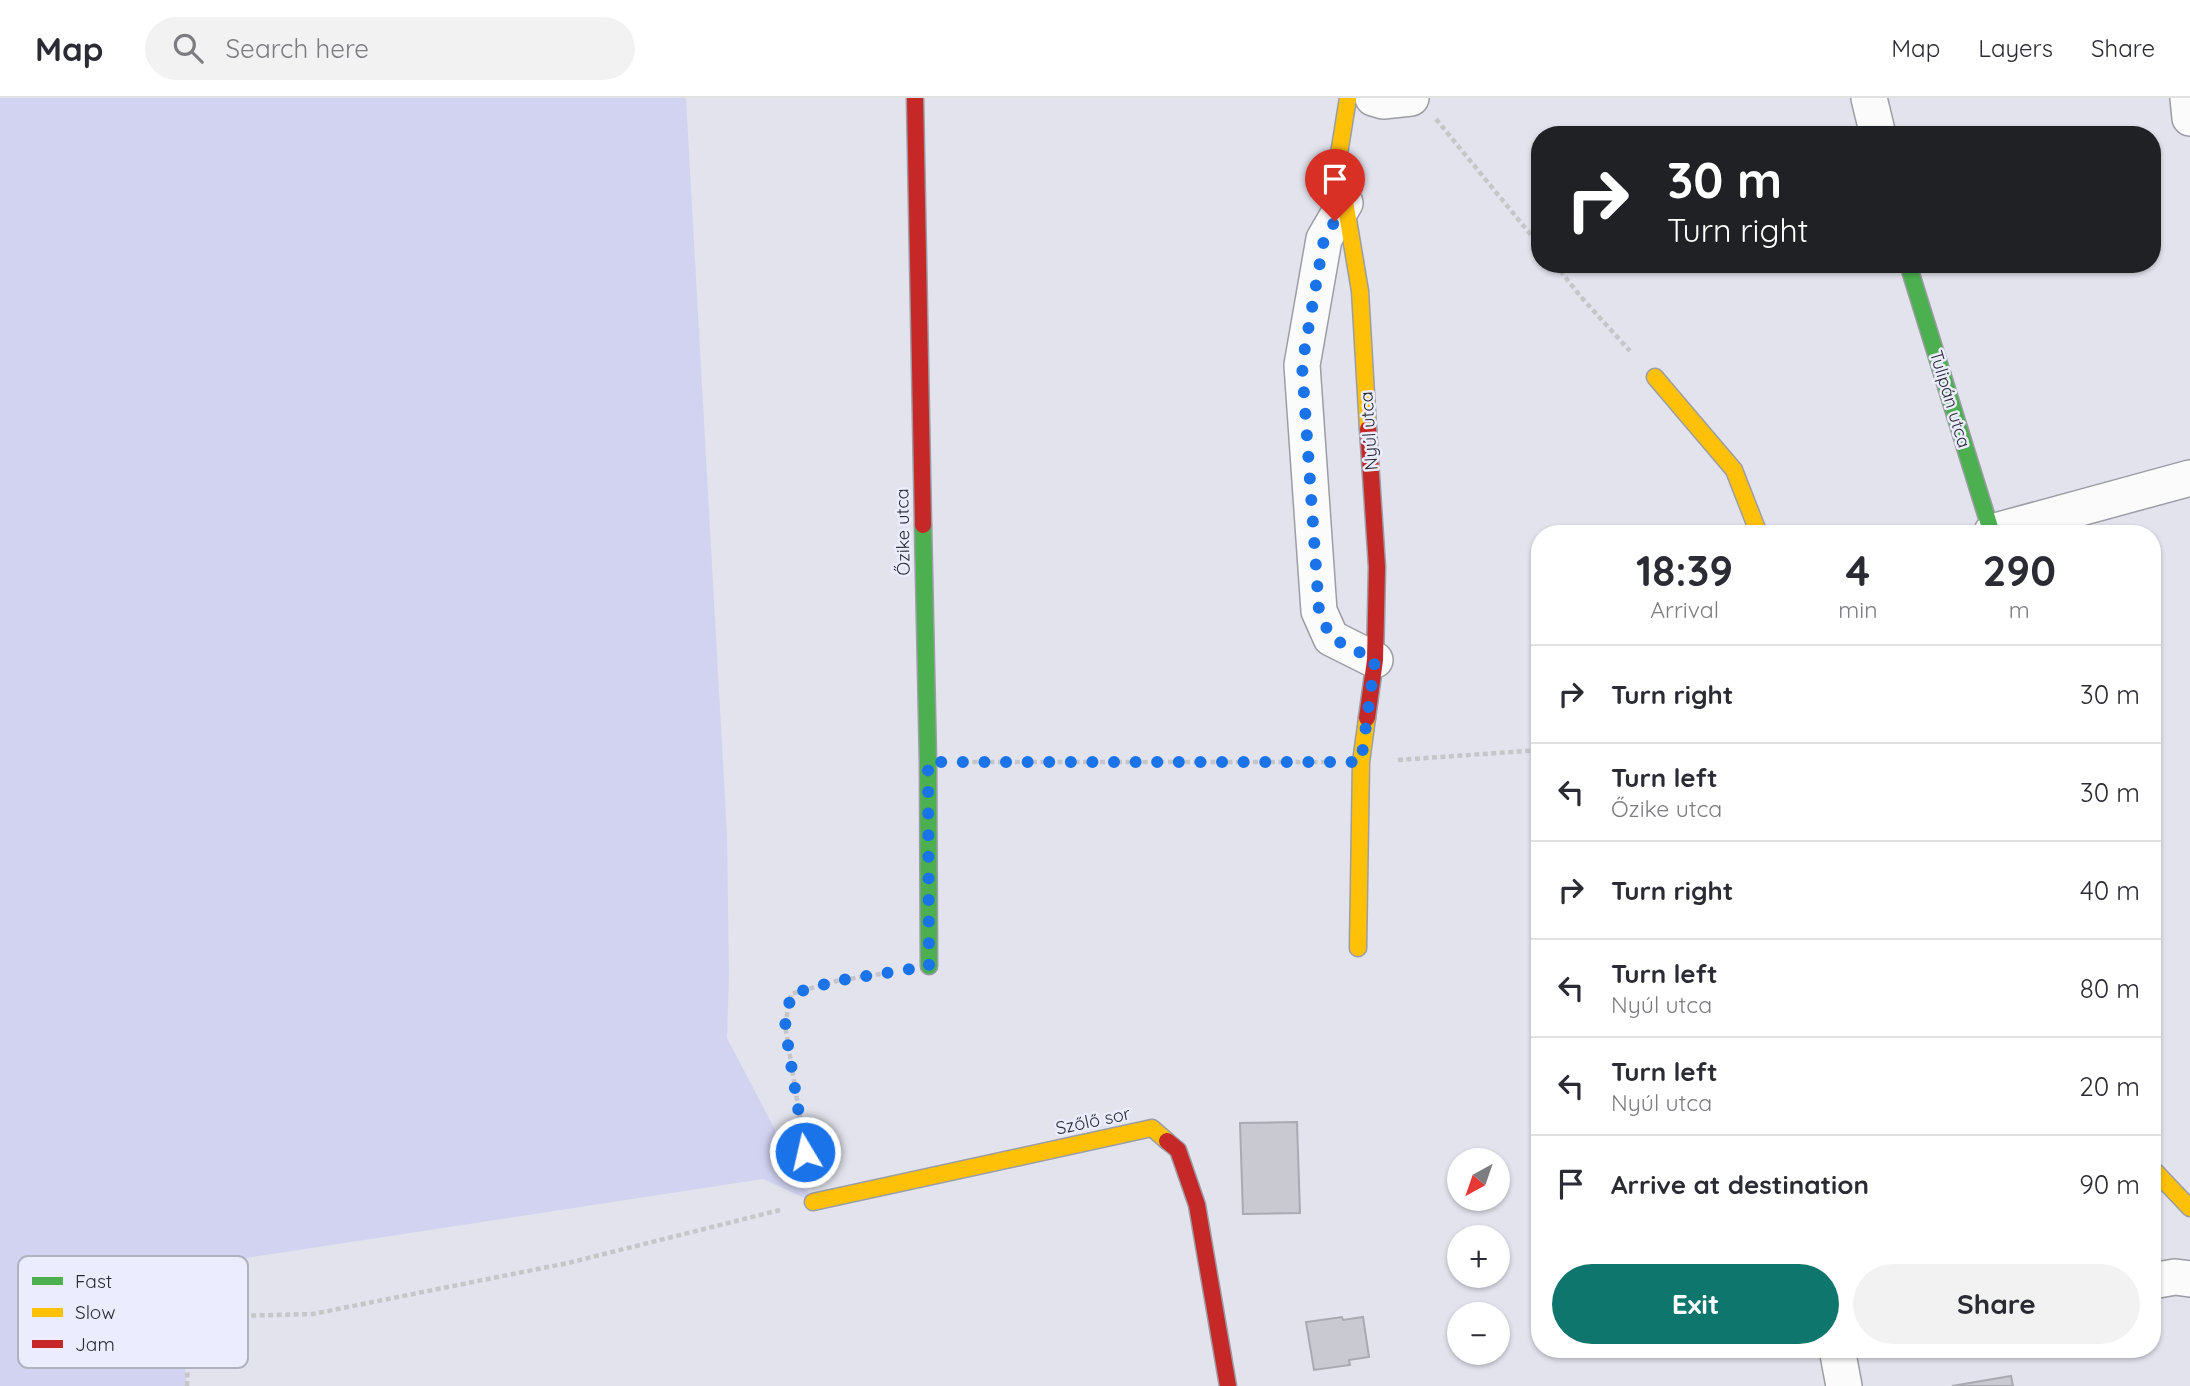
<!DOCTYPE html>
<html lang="en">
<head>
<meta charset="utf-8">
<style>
  :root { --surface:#fff; --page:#f2f2f3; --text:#2b2b33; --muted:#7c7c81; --line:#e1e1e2; --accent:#0f766e }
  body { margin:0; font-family:Quicksand,sans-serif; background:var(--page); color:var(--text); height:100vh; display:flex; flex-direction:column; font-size:26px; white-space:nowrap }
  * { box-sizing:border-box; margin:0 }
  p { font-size:23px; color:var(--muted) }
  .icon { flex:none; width:38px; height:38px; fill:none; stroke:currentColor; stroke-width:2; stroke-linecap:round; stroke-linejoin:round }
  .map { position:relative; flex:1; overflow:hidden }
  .panel { position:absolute; left:1531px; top:427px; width:630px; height:833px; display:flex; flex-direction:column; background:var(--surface); border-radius:28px; box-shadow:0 2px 5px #0004 }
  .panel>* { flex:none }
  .hud { position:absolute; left:1531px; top:28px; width:630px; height:147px; border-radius:28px; box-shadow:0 2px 5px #0004; background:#202124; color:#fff; overflow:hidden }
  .needle { width:46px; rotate:220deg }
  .buttons { position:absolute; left:1447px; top:1050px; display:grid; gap:14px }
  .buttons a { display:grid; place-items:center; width:63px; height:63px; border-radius:50%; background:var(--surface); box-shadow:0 2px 5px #0004; font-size:35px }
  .pin { position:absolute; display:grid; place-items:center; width:60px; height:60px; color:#fff; margin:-72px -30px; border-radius:50% 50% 50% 0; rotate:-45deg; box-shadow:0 0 7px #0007 }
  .pin .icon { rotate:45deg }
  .me { position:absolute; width:77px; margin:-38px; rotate:351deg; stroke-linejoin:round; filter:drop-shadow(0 0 5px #0008) }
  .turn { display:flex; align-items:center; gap:24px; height:147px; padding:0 21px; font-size:32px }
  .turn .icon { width:91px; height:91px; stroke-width:2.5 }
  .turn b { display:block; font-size:49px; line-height:60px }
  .eta { display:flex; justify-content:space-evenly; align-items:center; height:119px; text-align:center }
  .eta b { font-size:42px; font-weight:700; line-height:49px }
  .button { display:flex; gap:14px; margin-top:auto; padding:14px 21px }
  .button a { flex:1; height:80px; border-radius:42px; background:var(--accent); color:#fff; font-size:28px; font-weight:700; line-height:80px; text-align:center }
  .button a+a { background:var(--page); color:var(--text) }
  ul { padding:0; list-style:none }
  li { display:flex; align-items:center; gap:21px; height:98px; padding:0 21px; border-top:2px solid var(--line) }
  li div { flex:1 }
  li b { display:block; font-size:26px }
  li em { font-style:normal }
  header { display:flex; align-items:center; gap:42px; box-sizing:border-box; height:98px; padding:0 35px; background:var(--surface); border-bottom:2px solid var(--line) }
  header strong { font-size:33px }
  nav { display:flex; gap:38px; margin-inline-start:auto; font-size:24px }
  .search { width:490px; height:63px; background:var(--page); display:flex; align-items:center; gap:18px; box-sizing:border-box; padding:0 24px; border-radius:38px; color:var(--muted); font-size:26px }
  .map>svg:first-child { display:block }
  .green { fill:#d2d3f1 }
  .building { fill:#c9c9d1; stroke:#a9aab2; stroke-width:2 }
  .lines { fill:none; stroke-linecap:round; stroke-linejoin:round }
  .street-casing { stroke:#9c9da4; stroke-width:38 }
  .fast-casing { stroke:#9c9da4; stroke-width:19 }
  .slow-casing { stroke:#9c9da4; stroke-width:19 }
  .jam-casing { stroke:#9c9da4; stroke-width:19 }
  .path { stroke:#c6c6c9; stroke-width:4.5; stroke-dasharray:5 3.5; stroke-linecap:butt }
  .street { stroke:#fbfbfc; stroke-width:35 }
  .fast { stroke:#4caf50; stroke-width:16 }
  .slow { stroke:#ffc107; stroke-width:16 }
  .jam { stroke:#c62828; stroke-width:16 }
  .route { stroke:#1a73e8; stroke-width:12; stroke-dasharray:0 21.6 }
  .labels { text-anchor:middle; stroke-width:5; stroke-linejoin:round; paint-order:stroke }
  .street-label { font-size:18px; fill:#292a30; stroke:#ebecfe }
  .key { fill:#ebecfe; stroke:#b1b2c0; stroke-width:2 }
  .key-label { font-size:19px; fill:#292a30 }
</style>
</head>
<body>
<header>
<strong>Map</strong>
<div class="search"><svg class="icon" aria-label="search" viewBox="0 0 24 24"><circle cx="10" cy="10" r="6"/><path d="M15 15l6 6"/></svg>Search here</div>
<nav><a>Map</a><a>Layers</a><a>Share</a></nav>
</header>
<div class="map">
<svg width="2190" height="1288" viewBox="0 0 2190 1288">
  <rect width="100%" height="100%" fill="#e2e3ed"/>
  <path class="green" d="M0,0H686L727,736L729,877L727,940L813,1104L763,1081L174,1171L187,1288H0Z"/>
  <path class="building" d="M1297,1024L1300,1115L1243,1116L1240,1025Z
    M1342,1219L1343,1222L1363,1219L1369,1259L1349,1262L1350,1267L1314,1272L1306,1224Z
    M2011,1278L2013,1288H1952Z"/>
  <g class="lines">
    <g class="street-casing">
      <path id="street" d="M1373,0L1383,3L1411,0
        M1869,0L1878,37
        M2188,0L2190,20
        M1345,105L1324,141L1302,267L1319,513L1331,540L1375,562
        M1992,434L2190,380
        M2152,1183L2175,1179L2190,1181
        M1837,1251L1844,1288"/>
    </g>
    <g class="fast-casing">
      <path id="fast" d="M1908,166L1992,436
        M923,427L928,664L929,868"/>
    </g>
    <g class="slow-casing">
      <path id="slow" d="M1348,0L1338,62L1360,193L1368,331
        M1655,279L1734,372L1759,436
        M1358,850L1361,664L1367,620
        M2152,1070L2190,1110
        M813,1104L1152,1030L1167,1043"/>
    </g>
    <g class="jam-casing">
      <path id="jam" d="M915,0L923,427
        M1367,620L1375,562L1377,469L1368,331
        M1167,1043L1178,1052L1197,1107L1228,1288"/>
    </g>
    <path class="path" d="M1436,21L1540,148
      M1555,166L1581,199L1630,253
      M1398,662L1540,652
      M964,664H1326
      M808,1070L785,927L791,896L836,883L893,874
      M187,1288L188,1257L199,1239L213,1227L235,1218L313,1216L568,1165L780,1112"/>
    <use href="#street" class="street"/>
    <use href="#fast" class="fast"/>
    <use href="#slow" class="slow"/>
    <use href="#jam" class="jam"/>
  </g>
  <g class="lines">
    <path class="route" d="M805,1054L785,928L791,896L836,883L929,868L928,664H1361L1375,562L1331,540L1319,513L1302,267L1324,141L1335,123"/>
  </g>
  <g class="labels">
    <g class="street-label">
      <text transform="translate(1950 301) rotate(73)" y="6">Tulipán utca</text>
      <text transform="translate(1369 333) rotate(-94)" y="6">Nyúl utca</text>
      <text transform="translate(903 434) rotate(-91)" y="6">Őzike utca</text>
      <text transform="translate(1093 1023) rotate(-12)" y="6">Szőlő sor</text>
    </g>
  </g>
  <rect x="18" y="1158" width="230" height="112" rx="10" class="key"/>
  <rect x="32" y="1179" width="31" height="8" fill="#4caf50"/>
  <rect x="32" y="1210" width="31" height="9" fill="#ffc107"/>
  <rect x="32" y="1242" width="31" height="8" fill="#c62828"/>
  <g class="key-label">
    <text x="75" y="1190">Fast</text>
    <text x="75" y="1221">Slow</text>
    <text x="75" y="1253">Jam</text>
  </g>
</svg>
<div class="buttons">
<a><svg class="needle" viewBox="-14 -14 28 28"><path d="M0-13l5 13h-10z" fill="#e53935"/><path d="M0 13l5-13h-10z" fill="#7c7c81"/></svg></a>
<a>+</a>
<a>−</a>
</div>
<div class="pin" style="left:1335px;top:123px;background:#d93025"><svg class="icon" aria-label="arrive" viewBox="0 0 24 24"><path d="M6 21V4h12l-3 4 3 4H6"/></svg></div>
<svg class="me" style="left:805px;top:1054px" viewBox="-20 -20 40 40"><circle r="17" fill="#1a73e8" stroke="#fff" stroke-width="3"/><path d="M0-11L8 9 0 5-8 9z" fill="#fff"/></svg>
<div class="hud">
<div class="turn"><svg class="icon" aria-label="right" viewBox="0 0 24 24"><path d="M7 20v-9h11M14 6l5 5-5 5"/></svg><div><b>30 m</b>Turn right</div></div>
</div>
<section class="panel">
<div class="eta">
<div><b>18:39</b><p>Arrival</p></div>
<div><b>4</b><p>min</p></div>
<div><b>290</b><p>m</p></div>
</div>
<ul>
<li><svg class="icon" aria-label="right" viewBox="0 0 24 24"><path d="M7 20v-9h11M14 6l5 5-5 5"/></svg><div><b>Turn right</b></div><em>30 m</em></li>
<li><svg class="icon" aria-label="left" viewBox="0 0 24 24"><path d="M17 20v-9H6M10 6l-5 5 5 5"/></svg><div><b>Turn left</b><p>Őzike utca</p></div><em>30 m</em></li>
<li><svg class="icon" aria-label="right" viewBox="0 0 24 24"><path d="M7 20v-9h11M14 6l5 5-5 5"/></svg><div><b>Turn right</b></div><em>40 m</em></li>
<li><svg class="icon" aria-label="left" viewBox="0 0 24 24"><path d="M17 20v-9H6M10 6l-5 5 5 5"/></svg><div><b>Turn left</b><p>Nyúl utca</p></div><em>80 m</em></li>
<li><svg class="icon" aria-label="left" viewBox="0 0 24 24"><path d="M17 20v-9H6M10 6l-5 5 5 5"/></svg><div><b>Turn left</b><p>Nyúl utca</p></div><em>20 m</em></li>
<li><svg class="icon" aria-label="arrive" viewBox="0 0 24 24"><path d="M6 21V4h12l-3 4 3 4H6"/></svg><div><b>Arrive at destination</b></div><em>90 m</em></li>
</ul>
<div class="button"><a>Exit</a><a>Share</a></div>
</section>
</div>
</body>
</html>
